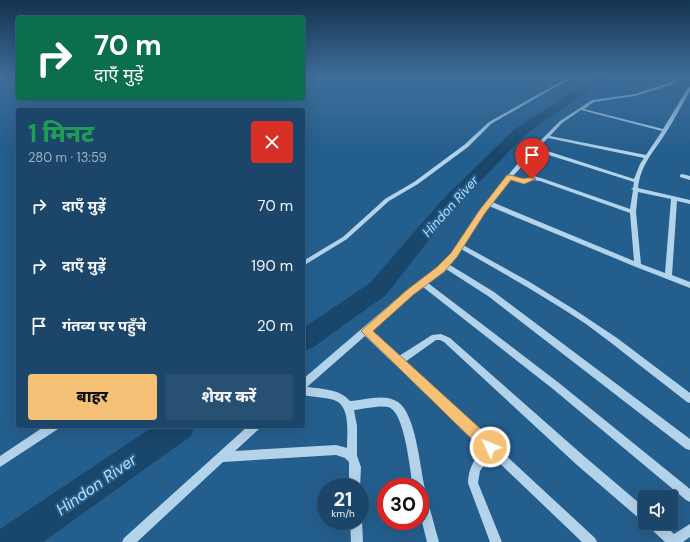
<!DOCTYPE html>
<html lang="hi">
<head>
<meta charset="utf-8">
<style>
  :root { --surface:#1b466a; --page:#285072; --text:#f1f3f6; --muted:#a0b1c1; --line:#395e7e; --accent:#f5c176 }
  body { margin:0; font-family:"DM Sans","Noto Sans Devanagari",sans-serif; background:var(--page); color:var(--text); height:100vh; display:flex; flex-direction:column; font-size:15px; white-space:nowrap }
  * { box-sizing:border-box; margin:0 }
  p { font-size:13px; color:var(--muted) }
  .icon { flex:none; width:22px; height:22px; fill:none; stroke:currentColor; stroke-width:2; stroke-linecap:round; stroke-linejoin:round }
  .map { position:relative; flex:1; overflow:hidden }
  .side { position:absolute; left:16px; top:108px; width:289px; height:320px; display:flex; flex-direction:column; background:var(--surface); border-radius:4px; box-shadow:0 4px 16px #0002,0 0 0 1px var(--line) }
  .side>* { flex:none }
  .top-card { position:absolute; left:16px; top:16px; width:289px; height:84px; border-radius:4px; box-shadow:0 4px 16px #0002,0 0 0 1px var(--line); background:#0b6e4f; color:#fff; overflow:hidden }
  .fabs { position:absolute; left:638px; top:490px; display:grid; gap:8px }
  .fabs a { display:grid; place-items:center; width:40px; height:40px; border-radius:4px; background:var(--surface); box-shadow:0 4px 16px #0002,0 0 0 1px var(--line); font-size:20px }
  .speed { position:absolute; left:317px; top:478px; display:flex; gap:8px; font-size:20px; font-weight:700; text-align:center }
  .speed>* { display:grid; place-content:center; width:52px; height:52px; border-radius:50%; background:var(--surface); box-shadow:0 4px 16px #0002,0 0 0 1px var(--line); line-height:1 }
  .speed small { font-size:10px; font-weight:400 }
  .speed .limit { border:6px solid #d22; background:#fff; color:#111 }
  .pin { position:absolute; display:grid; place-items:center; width:34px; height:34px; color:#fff; margin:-41px -17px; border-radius:50% 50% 50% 0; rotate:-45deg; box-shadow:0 0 4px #0007 }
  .pin .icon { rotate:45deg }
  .me { position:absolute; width:44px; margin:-22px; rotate:314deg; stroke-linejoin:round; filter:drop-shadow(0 0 3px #0008) }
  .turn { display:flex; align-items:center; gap:14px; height:84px; padding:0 12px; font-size:18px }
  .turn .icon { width:52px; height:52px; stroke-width:2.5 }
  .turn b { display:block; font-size:28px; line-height:34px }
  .round { display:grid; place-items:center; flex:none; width:42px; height:42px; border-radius:4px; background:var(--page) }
  .head { display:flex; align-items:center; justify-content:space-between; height:68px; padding:0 12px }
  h1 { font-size:24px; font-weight:800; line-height:30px; color:#1e9e55 }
  .cta { display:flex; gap:8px; margin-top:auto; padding:8px 12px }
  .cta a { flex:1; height:46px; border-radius:4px; background:var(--accent); color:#111; font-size:16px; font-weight:800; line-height:46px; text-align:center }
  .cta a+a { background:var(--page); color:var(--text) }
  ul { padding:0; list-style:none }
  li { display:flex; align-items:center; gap:12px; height:60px; padding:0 12px }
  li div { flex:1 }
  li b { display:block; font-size:15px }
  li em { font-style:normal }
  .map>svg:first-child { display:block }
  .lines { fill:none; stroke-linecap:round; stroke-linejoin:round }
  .river { fill:#19476c; fill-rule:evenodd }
  .minor { fill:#b3d3eb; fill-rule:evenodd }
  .route { fill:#f5c176; stroke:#9f7d4d }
  .labels { text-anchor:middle; stroke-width:4; stroke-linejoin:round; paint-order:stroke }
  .water-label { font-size:13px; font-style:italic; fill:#bfdcf2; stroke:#245e8d }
  .near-water-label { font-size:16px; font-style:italic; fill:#bfdcf2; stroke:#245e8d }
</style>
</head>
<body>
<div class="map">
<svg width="690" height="542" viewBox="0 0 690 542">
  <rect width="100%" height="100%" fill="#245e8d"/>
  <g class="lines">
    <path class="river" d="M595,77H607L525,135L454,208L386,295L312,348L303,351V328L370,283L442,200L515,129Z
      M154,426H195L191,436L43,542H0V529Z"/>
    <path class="minor" d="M569,77H573L491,124L468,147L418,184L389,201L347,239L303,266V261L343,237L385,199L414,182L464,145L489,122Z
      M678,77H682L671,85L635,96L594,102L584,109L663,129L688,88L690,87V91C682,104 675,119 667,131C654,152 641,163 638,188L690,200V204L677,201L672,275L690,282V288L636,267L489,206L463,245L528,281L575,310L617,338L690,393V403L687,402C653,376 620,349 586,324C546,297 503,273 461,249L450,265L494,292L690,439V450L686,449L488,296L446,269L428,283L559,383L690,489V502L686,500L553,389L423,287L413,294L371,331L399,356L432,335L441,334L450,338L585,457L645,508V522L641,520L577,465L444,342L440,340H436L405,362L595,538L597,542H582L491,455L480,471L478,483L502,542H490L468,483C468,469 475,458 483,448L365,336L307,387C322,389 340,389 350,401C365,400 385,393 398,402C416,414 420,468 425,489C429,506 434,524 439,542H427L420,514V487H413C410,471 405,411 388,407C381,405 362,409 354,410L357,426V456L361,467L360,488V487H349V462L345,458L336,455L223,462L137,542H122L124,538L248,426H260L259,429L235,451L336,445L347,448C347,433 351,406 334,400C324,397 313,397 303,395V379L407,290L439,268L452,253L478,212L494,192L520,161L560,121L592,100L635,94L669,83ZM581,110L662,131L646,155L550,136L562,123ZM548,138L644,158L640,164L634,179L538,148ZM536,151L634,182L633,188L631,189L633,190L630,209L544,179L534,176L524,180L513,176ZM510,179L524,184L534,180L540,181L630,213L634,261L492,202ZM638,192L671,199L665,273L641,264L636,212Z
      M682,174L690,176V180L680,177V175Z
      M45,426H59L58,429L0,467V456Z
      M360,517L362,521L363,542H351L350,521H360Z
      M647,523H662L674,534L690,524V537L683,542H665L649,527Z"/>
  </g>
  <linearGradient id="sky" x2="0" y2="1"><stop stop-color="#14344e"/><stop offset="0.5" stop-color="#3f6e9a"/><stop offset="1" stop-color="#3f6e9a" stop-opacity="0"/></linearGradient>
  <rect width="690" height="153" fill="url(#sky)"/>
  <path class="route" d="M507,175C518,175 519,181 532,177L536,179L524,184L511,180L485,213L457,257L444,272L413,295L373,331L495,442L497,447L495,452L490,454L485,452L361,331L407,290L437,267L451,253L479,211Z"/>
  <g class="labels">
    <g class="water-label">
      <text transform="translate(450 206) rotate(-48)" y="5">Hindon River</text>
    </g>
    <g class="near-water-label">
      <text transform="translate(96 484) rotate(-35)" y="6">Hindon River</text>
    </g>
  </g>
</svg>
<div class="fabs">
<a><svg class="icon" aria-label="sound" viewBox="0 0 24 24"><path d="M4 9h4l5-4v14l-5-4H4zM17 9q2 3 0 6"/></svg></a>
</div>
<div class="speed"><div>21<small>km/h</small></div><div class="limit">30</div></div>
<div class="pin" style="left:532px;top:179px;background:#d93025"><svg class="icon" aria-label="arrive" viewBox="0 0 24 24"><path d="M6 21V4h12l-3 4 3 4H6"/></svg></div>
<svg class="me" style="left:490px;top:447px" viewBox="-20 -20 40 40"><circle r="17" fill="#f5c176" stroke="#fff" stroke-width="3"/><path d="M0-11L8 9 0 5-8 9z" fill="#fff"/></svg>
<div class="top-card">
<div class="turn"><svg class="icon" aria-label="right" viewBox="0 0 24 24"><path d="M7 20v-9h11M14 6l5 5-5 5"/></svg><div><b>70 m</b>दाएँ मुड़ें</div></div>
</div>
<section class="side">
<div class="head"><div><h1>1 मिनट</h1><p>280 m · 13:59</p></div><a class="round" style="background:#d93025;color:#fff"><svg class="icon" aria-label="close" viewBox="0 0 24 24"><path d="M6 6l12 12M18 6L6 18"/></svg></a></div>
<ul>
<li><svg class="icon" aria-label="right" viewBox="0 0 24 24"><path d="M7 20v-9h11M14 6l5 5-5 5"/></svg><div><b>दाएँ मुड़ें</b></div><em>70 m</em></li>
<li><svg class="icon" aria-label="right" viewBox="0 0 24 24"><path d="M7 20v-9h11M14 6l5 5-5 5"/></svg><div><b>दाएँ मुड़ें</b></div><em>190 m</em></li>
<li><svg class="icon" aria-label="arrive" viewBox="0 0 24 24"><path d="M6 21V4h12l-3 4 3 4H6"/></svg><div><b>गंतव्य पर पहुँचे</b></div><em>20 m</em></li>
</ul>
<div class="cta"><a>बाहर</a><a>शेयर करें</a></div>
</section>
</div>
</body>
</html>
